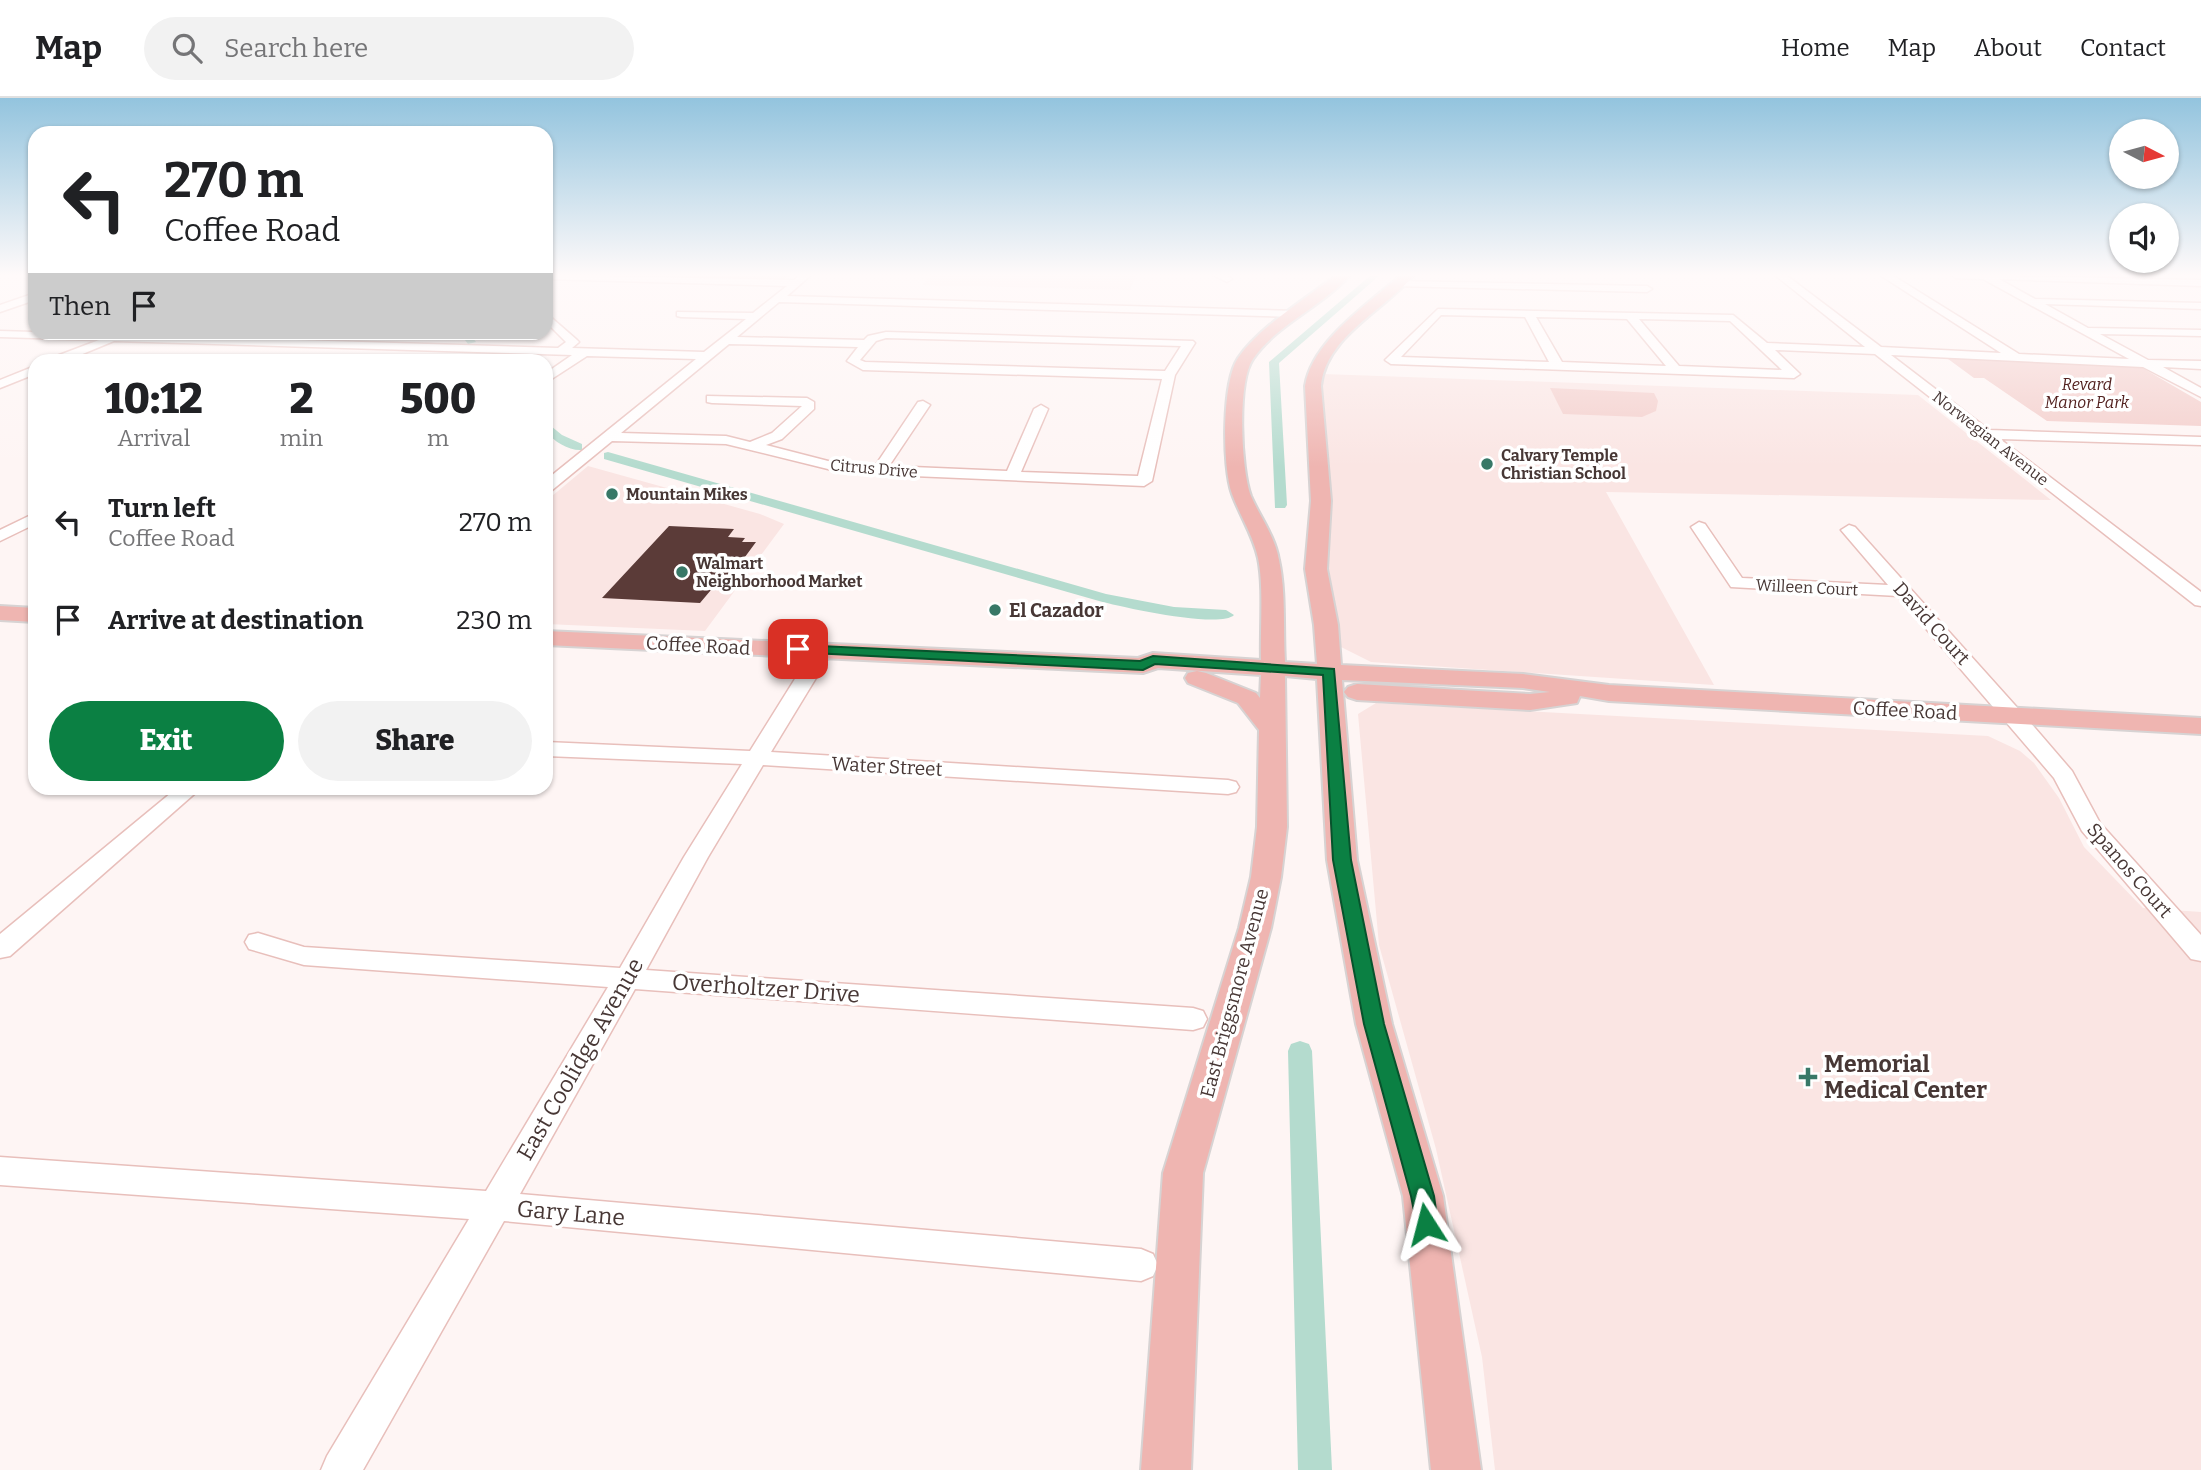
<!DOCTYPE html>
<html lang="en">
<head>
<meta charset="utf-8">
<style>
  :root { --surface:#fff; --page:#f2f2f2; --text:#202124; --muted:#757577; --line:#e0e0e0; --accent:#0b8043 }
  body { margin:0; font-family:Bitter,serif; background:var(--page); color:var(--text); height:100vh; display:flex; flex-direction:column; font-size:26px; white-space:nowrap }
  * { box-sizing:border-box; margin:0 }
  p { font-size:23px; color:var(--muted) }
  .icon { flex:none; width:38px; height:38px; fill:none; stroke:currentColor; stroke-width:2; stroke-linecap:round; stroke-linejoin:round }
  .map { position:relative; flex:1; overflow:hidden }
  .panel { position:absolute; left:28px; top:256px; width:525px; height:441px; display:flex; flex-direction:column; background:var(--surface); border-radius:21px; box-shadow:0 2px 5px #0004 }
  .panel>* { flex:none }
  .banner { position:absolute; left:28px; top:28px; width:525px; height:214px; border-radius:21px; box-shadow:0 2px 5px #0004; background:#fff; color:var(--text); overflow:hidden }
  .needle { width:46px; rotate:96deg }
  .buttons { position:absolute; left:2109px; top:21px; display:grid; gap:14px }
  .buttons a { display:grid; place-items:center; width:70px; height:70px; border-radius:50%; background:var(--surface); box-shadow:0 2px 5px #0004; font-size:35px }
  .pin { position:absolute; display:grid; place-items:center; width:60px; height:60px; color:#fff; margin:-30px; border-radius:14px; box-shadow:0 4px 10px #0006 }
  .me { position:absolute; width:77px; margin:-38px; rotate:351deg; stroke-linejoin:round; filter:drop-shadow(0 0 5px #0008) }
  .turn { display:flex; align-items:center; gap:24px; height:147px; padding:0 21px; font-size:32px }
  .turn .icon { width:91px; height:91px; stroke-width:2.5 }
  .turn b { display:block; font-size:49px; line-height:60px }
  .then { display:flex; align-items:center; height:66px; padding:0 21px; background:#0003; gap:14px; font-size:26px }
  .eta { display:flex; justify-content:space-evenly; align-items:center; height:119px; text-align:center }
  .eta b { font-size:42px; font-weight:800; line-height:49px }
  .button { display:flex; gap:14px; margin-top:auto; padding:14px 21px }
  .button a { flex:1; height:80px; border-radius:42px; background:var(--accent); color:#fff; font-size:28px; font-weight:800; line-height:80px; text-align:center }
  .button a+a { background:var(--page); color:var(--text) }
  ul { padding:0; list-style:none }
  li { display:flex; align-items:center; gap:21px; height:98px; padding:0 21px }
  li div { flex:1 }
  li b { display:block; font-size:26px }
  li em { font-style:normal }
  header { display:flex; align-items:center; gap:42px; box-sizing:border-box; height:98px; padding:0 35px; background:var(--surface); border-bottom:2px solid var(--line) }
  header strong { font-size:33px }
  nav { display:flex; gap:38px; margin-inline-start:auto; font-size:24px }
  .search { width:490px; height:63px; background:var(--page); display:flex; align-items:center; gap:18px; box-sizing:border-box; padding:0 24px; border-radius:38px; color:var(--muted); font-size:26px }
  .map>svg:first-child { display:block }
  .built { fill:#fae5e3 }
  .green { fill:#f3cdca }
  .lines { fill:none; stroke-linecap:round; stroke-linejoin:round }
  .canal { fill:#b4dbce; fill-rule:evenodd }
  .building { fill:#5b3b38 }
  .minor-casing { stroke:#e8bfbb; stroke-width:3 }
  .major-casing { stroke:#d7d3d3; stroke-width:4 }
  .minor { fill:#fff; fill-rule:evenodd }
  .major { fill:#efb5b1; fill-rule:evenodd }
  .route { fill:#0b8043; stroke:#07532c; stroke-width:2 }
  .poi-dot { fill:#387867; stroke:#fff; stroke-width:2.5 }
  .labels { text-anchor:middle; stroke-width:7; stroke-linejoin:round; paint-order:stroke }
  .far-park-label { font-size:16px; font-style:italic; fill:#532220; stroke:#fff }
  .far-street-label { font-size:16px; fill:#473735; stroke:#fff }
  .far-poi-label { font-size:16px; font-weight:bold; fill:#473735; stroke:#fff; text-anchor:start }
  .poi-label { font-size:19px; font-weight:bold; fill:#473735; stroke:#fff; text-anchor:start }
  .street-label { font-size:19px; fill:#473735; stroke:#fff }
  .near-street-label { font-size:23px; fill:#473735; stroke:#fff }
  .near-poi-label { font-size:23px; font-weight:bold; fill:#473735; stroke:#fff; text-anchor:start }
</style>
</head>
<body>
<header>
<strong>Map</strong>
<div class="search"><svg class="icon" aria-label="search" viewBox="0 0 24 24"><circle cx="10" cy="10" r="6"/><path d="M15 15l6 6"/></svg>Search here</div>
<nav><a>Home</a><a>Map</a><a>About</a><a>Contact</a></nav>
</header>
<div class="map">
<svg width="2201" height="1372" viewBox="0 0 2201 1372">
  <rect width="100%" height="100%" fill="#fef5f4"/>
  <path class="built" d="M931,177H1136L1130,192L922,187Z
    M1323,276L1918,297L2051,402L1606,394L1714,587L1371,564L1337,547L1322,435L1323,340L1325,327L1320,293Z
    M588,368L760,416L784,426L705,533L546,526V403Z
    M1376,605L1988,638L2020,653L2034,665L2059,700L2084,749L2143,810L2201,814V1372H1495L1482,1259L1436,1051L1379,847L1358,616Z"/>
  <path class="green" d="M592,177H792L782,182Z
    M1944,258L2139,268L2201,304V328L2047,323L1984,280H1974Z
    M1550,290L1654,295L1658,303L1656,313L1642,319L1563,316Z"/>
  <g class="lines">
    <path class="canal" d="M1371,177H1380L1279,265L1287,407L1285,410H1275L1269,264Z
      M459,234H468L476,244L468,246Z
      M485,256L493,262H483L480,259Z
      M546,324L562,337L582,346V352C569,353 555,344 546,334Z
      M608,354L1106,496L1174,509L1226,512L1234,517C1220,531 1121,509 1099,503L604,361V355Z
      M1300,943L1309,946L1312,953L1332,1372H1298L1288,953L1291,946Z"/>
  </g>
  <path class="building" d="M669,428L734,431L728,439L745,440L742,444H756L742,463H747L729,486H716L700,505L602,500Z"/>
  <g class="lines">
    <g class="minor-casing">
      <path id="minor" d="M546,177L794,182L800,177H811L787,198L1296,213L1301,216L1296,219L779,204L737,239L864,242L868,238L886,234L1193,243L1195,245L1175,277L1152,383L1144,388L866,376L832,372L726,346L612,343L551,393L546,395V382L696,261L587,258L547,284L546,275L572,257L114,243L68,262H52L54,259L99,242L0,239V233L558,250L566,244L546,224V215L577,242L579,244L572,250L704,254L746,221L681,219L677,218V214L753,215L787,188L546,181ZM886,240L1181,248L1165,273L865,264L860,262L876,243ZM729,246L858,249L847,263L863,272L1162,281L1138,378L1021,374L1048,311L1041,307L1034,311L1007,373L889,368L930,307L923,303L918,304L875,368L832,364L766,347L782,341L814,311V304L807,300L707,298V304L712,305L802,308L772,335L750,344L726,338L621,335Z
        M1213,177H1226L1232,181L1227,184Z
        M1775,177H1786L1881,249L2001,255L1880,177H1892L2019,256L2129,261L1983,181L1956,180L1951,177L2201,182V188L1999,181L2035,201L2201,205V211L2045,206L2088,230L2201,232V238L2100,236L2148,262L2201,263V271L2163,269L2201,290V299L2143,269L1891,257L1989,332L2201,339V347L2000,341L2201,494V508L2195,507L1875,256L1775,252L1800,276L1794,280L1391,266L1385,262L1438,211L1733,217L1767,245L1865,249ZM1441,217L1525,219L1549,264L1401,259ZM1536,219L1627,221L1666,268L1562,264ZM1639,221L1730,223L1782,272L1679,268Z
        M1398,183L1647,188L1652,191L1647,194L1394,188L1393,186Z
        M35,195V202L0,214V207Z
        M35,268V276L0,290V282Z
        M35,415V426L0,443V432Z
        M1699,424L1705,426L1742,480L1888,487L1841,432L1849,427L1855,429L2022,615L2072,673L2100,725L2201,837V863L2191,861L2082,733L2054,680L1898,498L1731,489L1691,429Z
        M823,546L833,552L771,654L1228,682L1236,684L1239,689L1236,694L1228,696L763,667L708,759L646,872L1193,910L1203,913L1207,921L1203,929L1193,932L635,891L520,1096L1141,1151L1153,1156L1158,1167L1153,1178L1141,1183L504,1123L363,1372H321L327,1358L469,1121L0,1087V1059L486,1093L608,889L304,867L249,851L245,844L249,837L258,835L304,849L620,870L684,759L742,666L546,658V644L750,653L813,552Z
        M177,690H201L10,858L0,860V836Z"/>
    </g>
    <g class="major-casing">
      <path id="major" d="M1336,177H1350C1322,209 1277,226 1253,261C1237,284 1241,372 1251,398C1260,419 1275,438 1279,462C1286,494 1283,531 1285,564L1317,566L1314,527L1305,471L1311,403L1305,288C1312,243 1368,206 1401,177H1414C1384,213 1326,238 1321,288L1331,403L1327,471L1338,527L1341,567L1523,576L1609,587L2201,620V636L1609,603L1580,598L1577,605L1530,612L1357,602L1348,599L1344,594L1348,589L1357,586L1530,596L1550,594L1523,590L1342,582L1357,762L1392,926L1443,1098L1481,1372H1431L1403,1098L1356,926L1327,762L1317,581L1285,578L1287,729L1281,779L1271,830L1203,1075L1191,1372H1141L1163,1075L1239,830L1251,779L1257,729L1259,632L1238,605L1188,585L1185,580L1188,575L1197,573L1206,575L1256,595L1260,600L1261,577L1158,570L1143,575L546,547V533L1138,560L1153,555L1261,562C1260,532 1264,488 1258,460C1253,437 1240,418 1232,396C1222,368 1222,284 1238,260C1260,228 1306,201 1336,177Z
        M0,508L35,510V524L0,522Z"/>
    </g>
    <use href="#minor" class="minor"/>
    <use href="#major" class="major"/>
  </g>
  <linearGradient id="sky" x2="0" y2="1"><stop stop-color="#93c4de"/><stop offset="0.48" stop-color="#fffafa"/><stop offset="1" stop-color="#fffafa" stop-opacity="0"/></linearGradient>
  <rect width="2201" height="369" fill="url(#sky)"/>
  <path class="route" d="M798,547L1140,563L1153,558L1334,571L1351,762L1384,926L1434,1098L1438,1126L1434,1133L1426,1136L1418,1133L1411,1098L1364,926L1333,762L1323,577L1155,566L1143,572L793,554V548Z"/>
  <g class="poi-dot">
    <circle cx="1487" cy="366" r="7"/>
    <circle cx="612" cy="396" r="7"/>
    <circle cx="682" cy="474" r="7"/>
    <circle cx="995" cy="512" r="7"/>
    <path d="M1804.5 968.5h7v7h7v7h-7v7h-7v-7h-7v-7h7z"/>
  </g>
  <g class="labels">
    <g class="far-park-label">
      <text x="2087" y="292">Revard<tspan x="2087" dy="18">Manor Park</tspan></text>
    </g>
    <g class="far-street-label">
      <text transform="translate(1991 340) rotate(38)" y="6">Norwegian Avenue</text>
      <text transform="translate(874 370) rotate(5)" y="6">Citrus Drive</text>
      <text transform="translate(1807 489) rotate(3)" y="6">Willeen Court</text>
    </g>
    <g class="far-poi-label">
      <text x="1501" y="363">Calvary Temple<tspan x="1501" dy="18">Christian School</tspan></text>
      <text x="626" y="402">Mountain Mikes</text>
      <text x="696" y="471">Walmart<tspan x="696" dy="18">Neighborhood Market</tspan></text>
    </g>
    <g class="poi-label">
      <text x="1009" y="519">El Cazador</text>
    </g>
    <g class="street-label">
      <text transform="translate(1932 525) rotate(48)" y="7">David Court</text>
      <text transform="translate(698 547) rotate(3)" y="7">Coffee Road</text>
      <text transform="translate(1905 612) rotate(3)" y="7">Coffee Road</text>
      <text transform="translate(887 668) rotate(3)" y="7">Water Street</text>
      <text transform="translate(2130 772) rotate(49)" y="7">Spanos Court</text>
      <text transform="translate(1234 895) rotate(-75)" y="7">East Briggsmore Avenue</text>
    </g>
    <g class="near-street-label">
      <text transform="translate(766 890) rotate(4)" y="8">Overholtzer Drive</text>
      <text transform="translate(580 961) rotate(-60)" y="8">East Coolidge Avenue</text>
      <text transform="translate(571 1115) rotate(5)" y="8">Gary Lane</text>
    </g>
    <g class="near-poi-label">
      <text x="1824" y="974">Memorial<tspan x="1824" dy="26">Medical Center</tspan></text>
    </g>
  </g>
</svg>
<div class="buttons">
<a><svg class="needle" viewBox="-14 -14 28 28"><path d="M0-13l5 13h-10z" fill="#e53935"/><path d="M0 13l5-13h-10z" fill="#757577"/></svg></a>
<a><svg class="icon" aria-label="sound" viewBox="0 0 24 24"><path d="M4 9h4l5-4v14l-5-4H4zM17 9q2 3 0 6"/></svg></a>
</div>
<div class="pin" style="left:798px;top:551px;background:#d93025"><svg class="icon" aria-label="arrive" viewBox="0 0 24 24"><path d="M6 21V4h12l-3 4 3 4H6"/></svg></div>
<svg class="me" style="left:1426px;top:1126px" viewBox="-20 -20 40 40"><path d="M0-17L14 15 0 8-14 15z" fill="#0b8043" stroke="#fff" stroke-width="4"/></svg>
<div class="banner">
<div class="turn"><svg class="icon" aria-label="left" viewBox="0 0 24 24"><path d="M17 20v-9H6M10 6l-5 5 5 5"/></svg><div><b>270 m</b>Coffee Road</div></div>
<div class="then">Then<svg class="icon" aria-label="arrive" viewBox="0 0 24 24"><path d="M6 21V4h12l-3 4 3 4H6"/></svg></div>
</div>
<section class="panel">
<div class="eta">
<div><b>10:12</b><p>Arrival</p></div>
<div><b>2</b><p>min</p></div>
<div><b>500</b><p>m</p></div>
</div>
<ul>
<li><svg class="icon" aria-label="left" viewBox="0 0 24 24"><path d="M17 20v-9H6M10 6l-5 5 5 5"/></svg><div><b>Turn left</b><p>Coffee Road</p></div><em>270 m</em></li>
<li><svg class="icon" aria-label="arrive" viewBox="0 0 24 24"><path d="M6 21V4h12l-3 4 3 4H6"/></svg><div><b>Arrive at destination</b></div><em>230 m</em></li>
</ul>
<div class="button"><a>Exit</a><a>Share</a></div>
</section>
</div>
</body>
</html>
